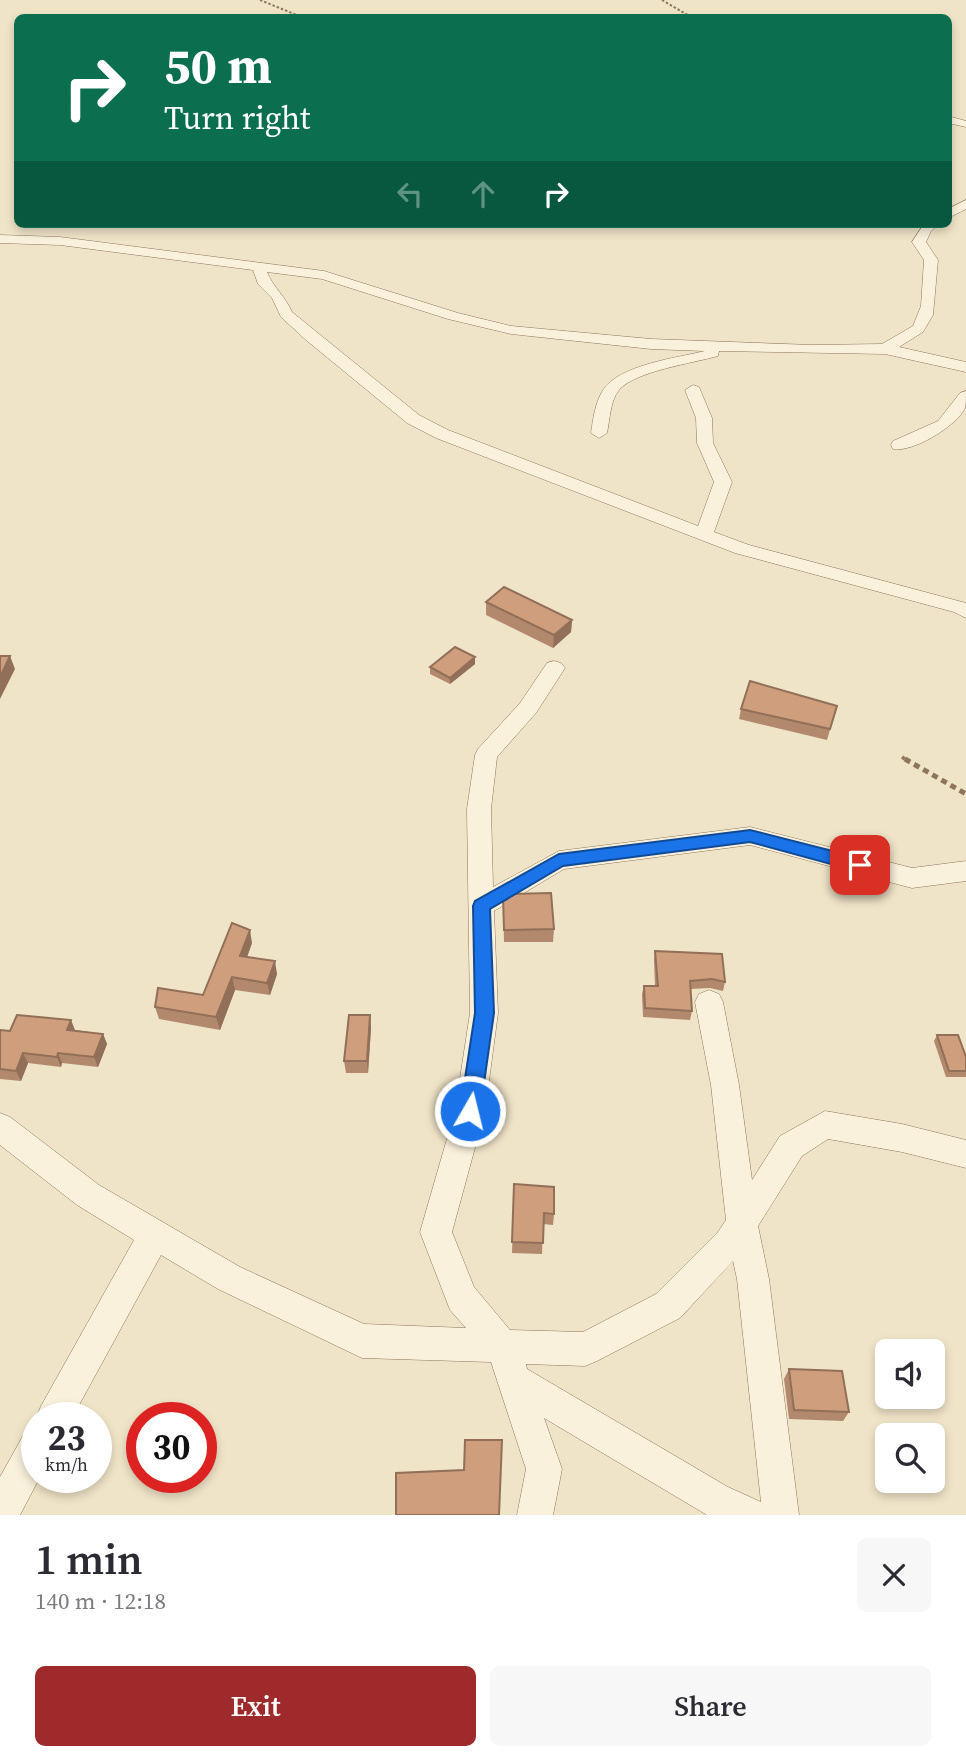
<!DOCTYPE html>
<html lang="en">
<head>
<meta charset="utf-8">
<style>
  :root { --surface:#fff; --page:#f7f7f7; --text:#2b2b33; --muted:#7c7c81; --accent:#9e2a2b }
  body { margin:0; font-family:"Source Serif 4",serif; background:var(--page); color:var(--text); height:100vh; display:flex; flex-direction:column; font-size:26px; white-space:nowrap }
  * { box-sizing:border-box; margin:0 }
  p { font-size:23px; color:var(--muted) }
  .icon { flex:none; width:38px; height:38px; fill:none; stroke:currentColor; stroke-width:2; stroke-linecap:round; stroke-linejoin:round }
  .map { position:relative; height:1515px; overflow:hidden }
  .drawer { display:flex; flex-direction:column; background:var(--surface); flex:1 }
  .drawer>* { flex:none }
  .hud { position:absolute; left:14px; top:14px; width:938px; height:214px; border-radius:10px; box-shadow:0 4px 10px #0003; background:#0b6e4f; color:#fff; overflow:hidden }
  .buttons { position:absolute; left:875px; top:1339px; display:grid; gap:14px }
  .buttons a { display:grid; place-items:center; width:70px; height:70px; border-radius:10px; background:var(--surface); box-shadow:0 4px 10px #0003; font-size:35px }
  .speed { position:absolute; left:21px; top:1402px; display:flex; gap:14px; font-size:35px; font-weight:700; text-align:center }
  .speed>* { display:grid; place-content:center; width:91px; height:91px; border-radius:50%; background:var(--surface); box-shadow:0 4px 10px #0003; line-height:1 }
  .speed small { font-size:18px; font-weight:400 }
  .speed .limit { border:10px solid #d22; background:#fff; color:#111 }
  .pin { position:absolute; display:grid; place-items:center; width:60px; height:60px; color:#fff; margin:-30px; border-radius:14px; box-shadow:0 4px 10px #0006 }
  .me { position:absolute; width:77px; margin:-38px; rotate:8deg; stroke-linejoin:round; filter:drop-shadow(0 0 5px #0008) }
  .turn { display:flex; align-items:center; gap:24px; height:147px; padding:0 35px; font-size:32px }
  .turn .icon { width:91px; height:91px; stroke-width:2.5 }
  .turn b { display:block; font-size:49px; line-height:60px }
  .lanes { display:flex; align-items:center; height:66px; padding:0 35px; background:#0003; justify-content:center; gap:35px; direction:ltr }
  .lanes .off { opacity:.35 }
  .round { display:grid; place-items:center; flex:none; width:74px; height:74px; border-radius:10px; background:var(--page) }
  .overview { display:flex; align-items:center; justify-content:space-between; height:119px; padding:0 35px }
  h1 { font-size:42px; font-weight:600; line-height:52px }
  .primary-button { display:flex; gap:14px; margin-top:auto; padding:14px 35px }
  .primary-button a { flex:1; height:80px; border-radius:10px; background:var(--accent); color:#fff; font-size:28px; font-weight:600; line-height:80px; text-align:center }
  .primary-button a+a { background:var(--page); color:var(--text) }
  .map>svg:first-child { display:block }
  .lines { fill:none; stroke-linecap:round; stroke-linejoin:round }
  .minor-casing { stroke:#8d765c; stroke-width:1 }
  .path-far2 { stroke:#8d765c; stroke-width:2; stroke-dasharray:2.5 2; stroke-linecap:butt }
  .path-far1 { stroke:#8d765c; stroke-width:3.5; stroke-dasharray:3.5 2.5; stroke-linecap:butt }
  .path { stroke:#8d765c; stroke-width:5; stroke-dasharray:6 4.5; stroke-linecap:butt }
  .minor { fill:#faf1dc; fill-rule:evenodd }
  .wall { fill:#b2896c }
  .shaded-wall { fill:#916f58 }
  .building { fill:#cf9f7d; stroke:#916f58; stroke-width:2 }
  .route { fill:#1a73e8; stroke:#114b97; stroke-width:2 }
</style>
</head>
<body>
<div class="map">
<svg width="966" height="1515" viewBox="0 0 966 1515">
  <rect width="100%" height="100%" fill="#f0e4c8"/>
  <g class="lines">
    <g class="minor-casing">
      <path id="minor" d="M948,116L966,121V127L948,123Z
        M966,200V209L948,218V209Z
        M924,224H939L931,231L926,242L938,260L933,315L923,332L899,347L966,362V372L885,354L719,351L718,356C694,363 635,371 619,390C610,401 610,420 607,433L599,438L591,433C593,419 595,403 603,390C619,365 676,358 705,351L651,349L511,334L448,319L322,279L267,272C273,287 285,296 292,312L419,415L448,430L698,526L714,482L697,443L696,418L685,390L693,385L699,387L712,418L713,443L732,482L714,532L749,545L966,603V618L954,612L735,553L436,438L407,423L306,340L281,317L272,298L258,284L253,270L60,245L0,243V235L60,237L324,271L458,313L511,326L651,339L812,345L882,344L913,326L921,306L924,260L912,242Z
        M966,391C966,396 966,404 965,408C957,426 912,453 893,449L891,445L893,441L938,421L960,393Z
        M554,661L561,663L565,668L536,713L497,757L491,809L493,887L559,851L750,827L912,868L966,861V881L912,888L750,845L564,869L494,911L498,1013L485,1111L452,1232L474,1287L510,1330L583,1332L656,1294L718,1232L726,1220L711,1085L695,1002L699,994L709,990L719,994L723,1002L739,1085L752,1180L780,1136L825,1111L902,1124L966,1140V1168L902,1152L828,1139L802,1156L758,1226L769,1279L799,1515H707L544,1418L562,1469L553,1515H517L526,1469L491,1362L362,1358L218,1289L161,1255L72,1418H37V1421L36,1418L41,1406L134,1240L77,1205L0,1145V1113L10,1117L99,1185L240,1267L364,1324L466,1328L450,1310L420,1232L455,1111L470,1013L467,809L475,755L478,749L520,703L547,663ZM733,1261L737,1279L761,1502L728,1487L527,1369L526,1364L585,1366L597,1361L680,1318Z
        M37,1429V1477H40L20,1515H0V1477L24,1434Z"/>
    </g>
    <path class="path-far2" d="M260,0L304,18
      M662,0L693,18"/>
    <path class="path-far1" d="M902,757L908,761"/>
    <path class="path" d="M905,759L966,794"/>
    <use href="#minor" class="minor"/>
  </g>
  <path class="wall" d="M486,602L572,620L571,632L553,648L486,615Z
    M475,657V664L450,684L430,674V667Z
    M837,706L827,740L739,719L741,709Z
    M503,896L554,929L553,942H504Z
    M252,943L247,957L277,974L270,995L235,990L220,1030L159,1019L155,1007L203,995Z
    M655,951L725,982L723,991L710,988L690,989L692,1011L690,1020L643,1017L642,994L644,986H655L654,960Z
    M370,1015L371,1028L368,1073H346L344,1061Z
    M0,1030L10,1031L75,1030L103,1034L107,1044L98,1067L62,1063L61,1067L28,1063L21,1081L0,1079Z
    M937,1035L966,1057V1077H946L934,1041Z
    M514,1184L554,1214L553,1225L543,1224L542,1254L512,1253Z
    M789,1369L849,1412L843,1421L789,1419L784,1379Z"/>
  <path class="shaded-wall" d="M572,620L571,632L553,648L554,635Z
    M10,656L15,669L0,699V677Z
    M475,657V664L450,684V678Z
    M250,930L252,943L243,968L240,956Z
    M275,961L277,974L270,995L267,983Z
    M232,977L235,990L220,1030L216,1017Z
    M370,1015L371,1028L368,1073L367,1061Z
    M71,1020L75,1030L71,1040L67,1030Z
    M103,1034L107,1044L98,1067L94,1057Z
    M23,1053L28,1063L21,1081L16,1071Z
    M58,1053L62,1063L61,1067L57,1057Z"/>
  <path class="building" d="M504,587L572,620L554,635L486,602Z
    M455,647L475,657L450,678L430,667Z
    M0,656H10L0,677Z
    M750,681L837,706L830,729L741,709Z
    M551,893L554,929L504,930L503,896L507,894Z
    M232,923L250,930L240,956L275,961L267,983L232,977L216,1017L155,1007L158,988L203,995Z
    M655,951L722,954L725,982L712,979L690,981L692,1011L645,1008L644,986H658Z
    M17,1015L71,1020L67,1030L103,1034L94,1057L58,1053L57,1057L23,1053L16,1071L0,1069V1030L10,1031Z
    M349,1015H370L367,1061H344Z
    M937,1035H958L966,1057V1071H949Z
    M514,1184L554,1187V1214L544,1213L543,1243L512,1242Z
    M789,1369L842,1371L849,1412L794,1410Z
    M465,1440H502L499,1515H396V1473L464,1470Z"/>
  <path class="route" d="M750,830L860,858L866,860L869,865L866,870L860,872L750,842L563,866L490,909L494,1013L480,1111L477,1118L470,1121L463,1118L460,1111L475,1013L473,906L475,901L559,854Z"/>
</svg>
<div class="buttons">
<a><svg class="icon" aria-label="sound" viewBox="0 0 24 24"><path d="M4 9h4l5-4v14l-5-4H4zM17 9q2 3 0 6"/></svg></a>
<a><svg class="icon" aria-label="search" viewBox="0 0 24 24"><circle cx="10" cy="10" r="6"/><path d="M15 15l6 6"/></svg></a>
</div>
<div class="speed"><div>23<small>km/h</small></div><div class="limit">30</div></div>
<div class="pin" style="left:860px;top:865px;background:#d93025"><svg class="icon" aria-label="arrive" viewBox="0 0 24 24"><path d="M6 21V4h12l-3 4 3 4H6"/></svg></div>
<svg class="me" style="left:470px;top:1111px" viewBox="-20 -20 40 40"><circle r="17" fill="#1a73e8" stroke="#fff" stroke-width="3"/><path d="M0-11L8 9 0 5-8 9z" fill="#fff"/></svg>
<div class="hud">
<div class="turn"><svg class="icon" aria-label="right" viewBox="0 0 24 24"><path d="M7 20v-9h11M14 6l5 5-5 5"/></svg><div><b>50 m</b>Turn right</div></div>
<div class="lanes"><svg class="icon off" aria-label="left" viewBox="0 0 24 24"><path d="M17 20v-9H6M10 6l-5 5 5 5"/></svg><svg class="icon off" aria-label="ahead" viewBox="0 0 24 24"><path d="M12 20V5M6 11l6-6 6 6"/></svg><svg class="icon" aria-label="right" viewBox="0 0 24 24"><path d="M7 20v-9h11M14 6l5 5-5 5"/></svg></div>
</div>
</div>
<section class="drawer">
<div class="overview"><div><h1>1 min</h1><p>140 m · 12:18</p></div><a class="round"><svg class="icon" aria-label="close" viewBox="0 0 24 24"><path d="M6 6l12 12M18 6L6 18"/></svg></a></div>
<div class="primary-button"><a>Exit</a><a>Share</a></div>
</section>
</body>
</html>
